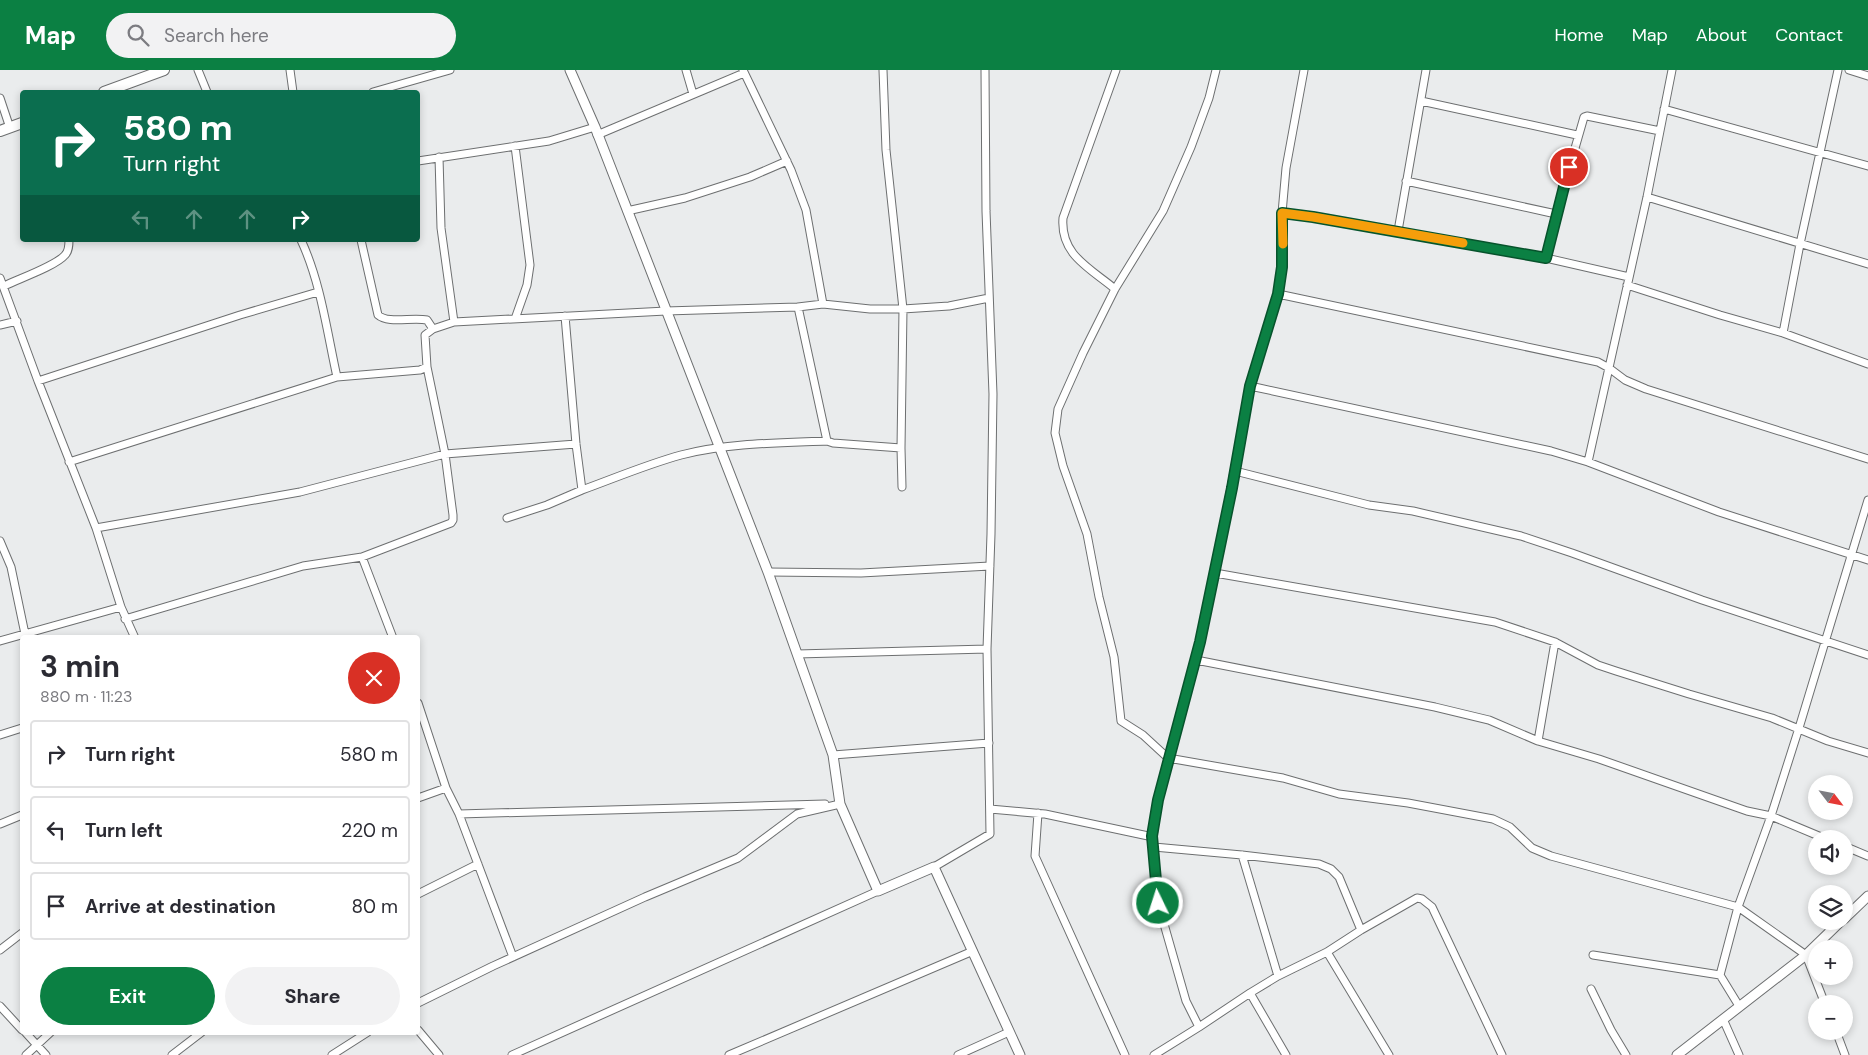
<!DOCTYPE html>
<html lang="en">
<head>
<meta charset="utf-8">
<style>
  :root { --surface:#fff; --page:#f2f2f3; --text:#2b2b33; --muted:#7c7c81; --line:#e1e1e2; --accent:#0b8043 }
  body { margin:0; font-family:"DM Sans",sans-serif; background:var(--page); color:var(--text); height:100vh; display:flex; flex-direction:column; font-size:19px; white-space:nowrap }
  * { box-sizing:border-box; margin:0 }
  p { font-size:16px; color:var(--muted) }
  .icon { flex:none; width:28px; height:28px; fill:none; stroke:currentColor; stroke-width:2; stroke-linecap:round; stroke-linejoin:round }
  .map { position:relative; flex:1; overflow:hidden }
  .side { position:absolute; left:20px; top:565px; width:400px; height:400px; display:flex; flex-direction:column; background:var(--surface); border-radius:5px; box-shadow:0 2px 8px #0003 }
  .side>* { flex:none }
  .hud { position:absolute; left:20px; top:20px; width:400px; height:152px; border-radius:5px; box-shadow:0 2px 8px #0003; background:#0b6e4f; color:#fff; overflow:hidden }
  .needle { width:32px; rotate:122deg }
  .buttons { position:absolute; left:1808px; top:705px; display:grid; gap:10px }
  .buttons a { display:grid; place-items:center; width:45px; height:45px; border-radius:50%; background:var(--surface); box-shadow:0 2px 8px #0003; font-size:25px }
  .pin { position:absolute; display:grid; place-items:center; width:42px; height:42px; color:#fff; margin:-21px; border:2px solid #fff; border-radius:50%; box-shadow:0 1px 5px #0007 }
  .me { position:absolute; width:55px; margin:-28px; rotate:356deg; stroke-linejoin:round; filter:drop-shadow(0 0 4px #0008) }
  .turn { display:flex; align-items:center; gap:18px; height:105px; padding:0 20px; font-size:22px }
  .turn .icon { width:65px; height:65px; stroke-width:2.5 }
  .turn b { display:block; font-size:35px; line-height:42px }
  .lanes { display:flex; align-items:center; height:48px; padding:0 20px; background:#0003; justify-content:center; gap:25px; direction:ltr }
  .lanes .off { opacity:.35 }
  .round { display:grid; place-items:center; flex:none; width:52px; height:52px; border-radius:26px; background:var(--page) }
  .headline { display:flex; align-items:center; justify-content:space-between; height:85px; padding:0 20px }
  h1 { font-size:30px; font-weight:700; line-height:38px }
  .action { display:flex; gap:10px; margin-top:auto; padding:10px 20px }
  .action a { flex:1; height:58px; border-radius:30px; background:var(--accent); color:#fff; font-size:20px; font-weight:700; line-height:58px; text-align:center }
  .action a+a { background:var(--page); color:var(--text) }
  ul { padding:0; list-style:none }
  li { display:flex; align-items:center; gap:15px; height:68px; margin:0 10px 8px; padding:0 10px; border:2px solid var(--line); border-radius:5px }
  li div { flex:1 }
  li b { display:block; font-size:19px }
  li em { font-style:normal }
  header { display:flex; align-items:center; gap:30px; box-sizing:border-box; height:70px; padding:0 25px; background:var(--accent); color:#fff }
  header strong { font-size:24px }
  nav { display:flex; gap:28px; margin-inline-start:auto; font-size:18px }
  .search { width:350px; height:45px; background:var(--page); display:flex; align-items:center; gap:12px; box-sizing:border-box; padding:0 18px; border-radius:28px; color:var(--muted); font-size:19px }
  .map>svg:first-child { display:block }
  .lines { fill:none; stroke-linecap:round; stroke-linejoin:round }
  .minor-casing { stroke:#6d6f70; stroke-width:9 }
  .tertiary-casing { stroke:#6d6f70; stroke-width:11 }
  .secondary-casing { stroke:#6d6f70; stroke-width:12 }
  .minor { stroke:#fff; stroke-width:7 }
  .tertiary { stroke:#fff; stroke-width:9 }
  .secondary { stroke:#fff; stroke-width:10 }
  .route-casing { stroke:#07532c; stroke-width:12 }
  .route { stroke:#0b8043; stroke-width:9 }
  .slow { stroke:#f59e0b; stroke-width:9 }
</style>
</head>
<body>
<header>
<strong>Map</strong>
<div class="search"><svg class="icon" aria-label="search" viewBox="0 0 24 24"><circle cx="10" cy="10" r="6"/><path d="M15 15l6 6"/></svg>Search here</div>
<nav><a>Home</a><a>Map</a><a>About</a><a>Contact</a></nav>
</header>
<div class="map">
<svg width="1868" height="985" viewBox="0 0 1868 985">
  <rect width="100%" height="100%" fill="#eaeced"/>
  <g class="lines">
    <g class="minor-casing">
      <path id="minor" d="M198,0L207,22
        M290,0L293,22
        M686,0L693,24
        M743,0L791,100L806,140L823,234
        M883,0L886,80L903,239L901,378L902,417
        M1216,0L1209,28L1191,77L1163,141L1115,219L1083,283L1058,339L1055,363L1063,396L1087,464L1099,527L1114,587L1121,651L1143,665L1168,688L1283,708L1339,724L1408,733L1493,749L1510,757L1532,778L1551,786L1738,837L1806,885L1825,934
        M1849,0L1868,6
        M373,22L450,0
        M0,28L10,58
        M1421,31L1577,65
        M1664,39L1868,96
        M597,65L744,3
        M439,87L441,158L454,252
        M418,91L549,71L595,57
        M1406,111L1556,144
        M1647,127L1868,194
        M627,141L685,128L750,107L787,91
        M1282,143L1313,147L1546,188L1629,207
        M1398,161L1426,0
        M301,170C321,213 327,262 337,307
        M361,170L378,245C388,254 412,247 427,250L433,259
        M1546,188L1556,144L1584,47L1587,46L1660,61
        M0,208L38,311L96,458L121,537L135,568
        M1627,215L1720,245L1783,263L1868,294
        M4,216C18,209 56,196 65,185C69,181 69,175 69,170
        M1115,219C1090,198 1060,185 1063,148L1116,0
        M1278,224L1598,292L1609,298L1625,310L1646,319L1868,389
        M798,237L827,371
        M515,249L527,215L530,195L515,76
        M0,255L17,251
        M1783,263L1800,174L1838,0
        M38,311L240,245L318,222
        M1250,316L1551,381L1588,392L1719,442L1868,490
        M69,392L337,307L420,300L427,297
        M1588,392L1647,127L1672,0
        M1235,401L1369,435L1413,441L1521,466L1572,483L1702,530L1868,585
        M582,420C615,408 648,394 681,385C728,373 778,373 827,371L833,373L901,378
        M507,448L547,435L582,420L576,374L565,246
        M96,458L300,422L445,384L576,374
        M0,471L11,497L25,564
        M362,487L393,568
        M768,502L861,503L990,496
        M1215,503L1495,552L1555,572L1598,595L1616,601L1689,624L1772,648L1828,671L1868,683
        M125,549L303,496L362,487L451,453L453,450V445L445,384L427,297L425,265L433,259L454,252L666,241L798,237L823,234L870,239H903L949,236L989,228
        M0,571L121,537
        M797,584L987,579
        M1196,590L1435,637L1489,650L1538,671L1599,689L1747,741L1771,746L1826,769
        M418,633L446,718L459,744L513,887
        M0,665L22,658
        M1538,671L1555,572
        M833,685L989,673
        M418,728L446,718
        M990,739L1045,744L1153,767
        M1038,743L1035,786L1125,985
        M459,744L825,734
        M0,754L22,745
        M1844,776L1868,786
        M1154,777L1242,785L1319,794L1331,799L1339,807L1361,860
        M1242,785L1278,906
        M934,797L990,764L987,579L991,464L993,324L986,141L985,0
        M418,824L478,794
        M0,880L22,863
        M1327,882L1389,985
        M1593,885L1720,905
        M1591,919L1611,960L1626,985
        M1250,923L1278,906L1327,882L1361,860L1417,828L1422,829L1432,837L1502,985
        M418,933L493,896L645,827L738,788L797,744L840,734
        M0,936L22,960
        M1739,936L1720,905L1738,837L1771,746L1799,658L1868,430
        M1723,949L1739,985
        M418,960L439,985
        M1836,961L1845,985
        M25,962L46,985
        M26,985L51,962
        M172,985L202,962
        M332,985L368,962
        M512,985L878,821
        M729,985L973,881
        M958,985L1009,962
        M1154,985L1199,957
        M1286,985L1250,923L1199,957L1186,931L1158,833L1153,767L1158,730L1196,590L1215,503L1250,316L1278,224L1282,197V143L1286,98L1304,0"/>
    </g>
    <g class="tertiary-casing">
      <path id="tertiary" d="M570,0L595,57L768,502L833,685L840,734L878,821L934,797L1020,985
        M1844,849L1868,826
        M1677,985L1806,885L1841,851"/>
    </g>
    <g class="secondary-casing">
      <path id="secondary" d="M104,22L164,0
        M0,61L22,53"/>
    </g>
    <use href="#minor" class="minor"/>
    <use href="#tertiary" class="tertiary"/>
    <use href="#secondary" class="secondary"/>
  </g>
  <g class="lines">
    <g class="route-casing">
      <path id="route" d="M1158,833L1152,766L1158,730L1200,572L1232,418L1250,316L1278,224L1282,197V143L1313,147L1546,188L1569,97"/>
    </g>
    <use href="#route" class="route"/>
    <path class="slow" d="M1283,174L1282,143L1313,147L1463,173"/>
  </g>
</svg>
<div class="buttons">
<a><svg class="needle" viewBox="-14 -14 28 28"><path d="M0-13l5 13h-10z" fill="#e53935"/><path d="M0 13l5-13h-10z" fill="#7c7c81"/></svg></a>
<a><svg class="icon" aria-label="sound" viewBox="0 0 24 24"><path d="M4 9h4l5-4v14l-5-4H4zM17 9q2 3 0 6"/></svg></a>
<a><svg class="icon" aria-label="layers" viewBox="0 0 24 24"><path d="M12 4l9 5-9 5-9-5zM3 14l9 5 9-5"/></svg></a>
<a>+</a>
<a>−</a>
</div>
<div class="pin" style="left:1569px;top:97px;background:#d93025"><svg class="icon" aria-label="arrive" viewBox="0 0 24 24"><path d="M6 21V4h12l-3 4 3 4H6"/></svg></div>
<svg class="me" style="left:1158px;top:833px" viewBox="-20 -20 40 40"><circle r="17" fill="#0b8043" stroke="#fff" stroke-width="3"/><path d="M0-11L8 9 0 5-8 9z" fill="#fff"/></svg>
<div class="hud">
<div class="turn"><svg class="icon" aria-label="right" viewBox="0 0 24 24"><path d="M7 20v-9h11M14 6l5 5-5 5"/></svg><div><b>580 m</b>Turn right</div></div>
<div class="lanes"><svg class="icon off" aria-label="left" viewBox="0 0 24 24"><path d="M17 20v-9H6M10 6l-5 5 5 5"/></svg><svg class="icon off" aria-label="ahead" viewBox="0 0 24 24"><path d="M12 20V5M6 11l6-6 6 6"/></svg><svg class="icon off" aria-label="ahead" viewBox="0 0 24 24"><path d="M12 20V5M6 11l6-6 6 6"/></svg><svg class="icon" aria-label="right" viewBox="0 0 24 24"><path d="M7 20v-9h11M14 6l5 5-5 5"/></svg></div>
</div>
<section class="side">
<div class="headline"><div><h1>3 min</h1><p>880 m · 11:23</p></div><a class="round" style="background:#d93025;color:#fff"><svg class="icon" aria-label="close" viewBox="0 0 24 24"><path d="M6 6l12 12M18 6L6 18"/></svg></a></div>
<ul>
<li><svg class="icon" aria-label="right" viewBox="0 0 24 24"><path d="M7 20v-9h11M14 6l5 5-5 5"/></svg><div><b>Turn right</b></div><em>580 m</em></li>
<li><svg class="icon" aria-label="left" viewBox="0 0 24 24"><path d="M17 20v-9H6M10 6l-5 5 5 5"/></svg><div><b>Turn left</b></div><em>220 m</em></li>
<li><svg class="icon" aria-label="arrive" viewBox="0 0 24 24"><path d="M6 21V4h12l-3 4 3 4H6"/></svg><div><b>Arrive at destination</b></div><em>80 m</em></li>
</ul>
<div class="action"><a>Exit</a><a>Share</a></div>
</section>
</div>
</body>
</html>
